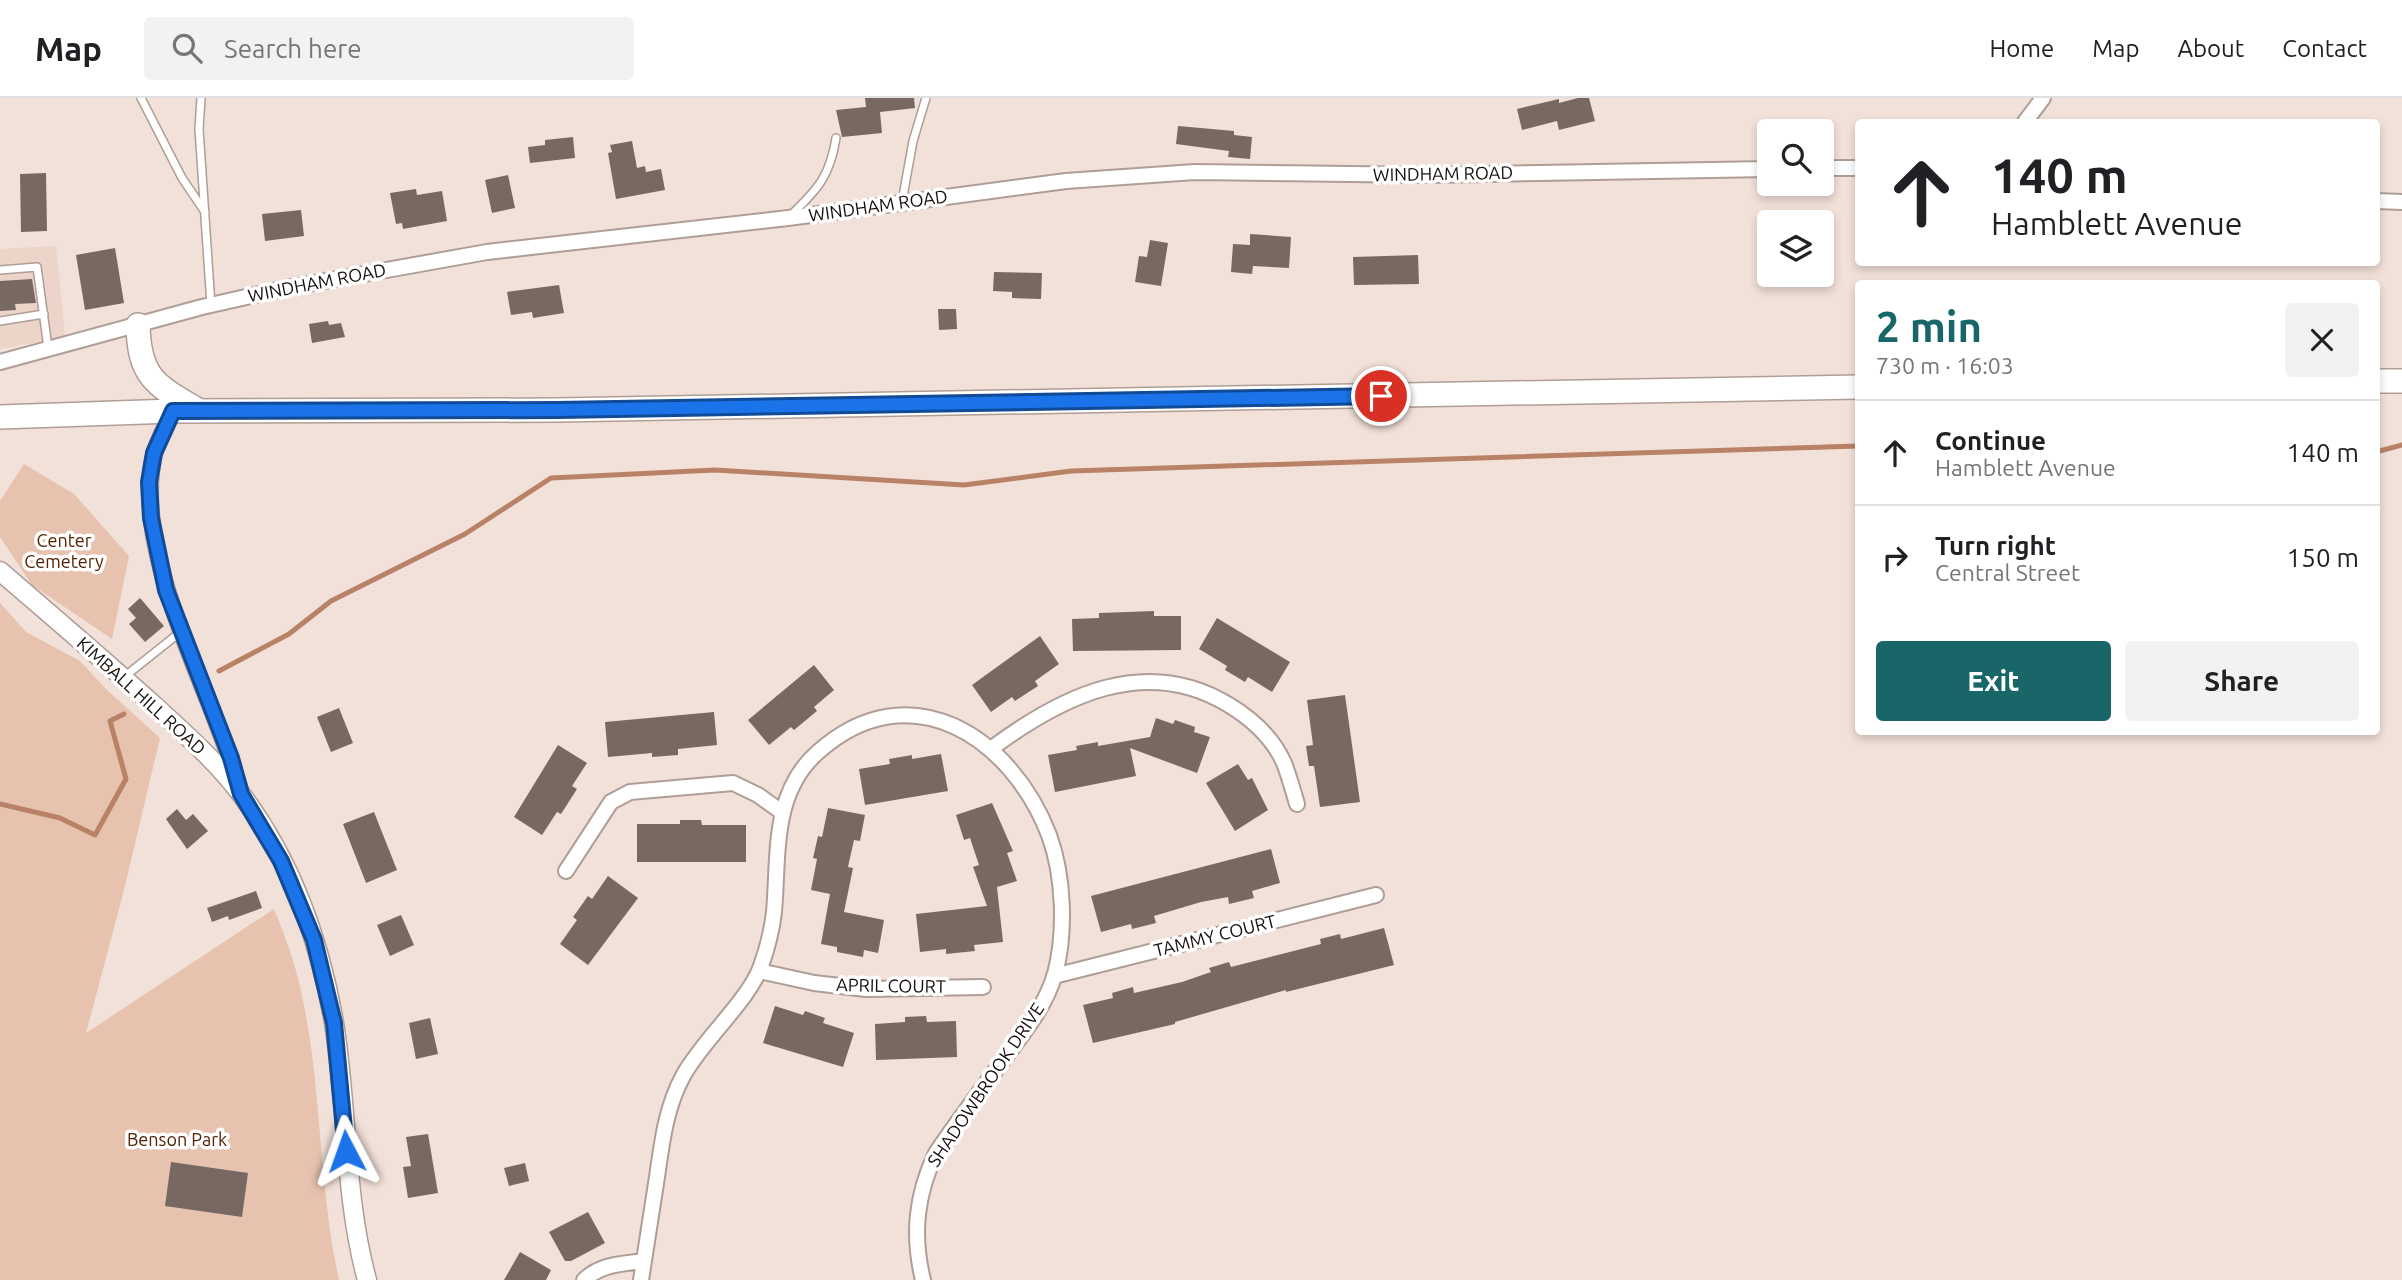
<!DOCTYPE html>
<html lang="en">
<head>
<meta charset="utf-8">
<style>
  :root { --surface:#fff; --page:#f2f2f2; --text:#202124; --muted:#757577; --line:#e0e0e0; --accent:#186668 }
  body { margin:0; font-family:Ubuntu,sans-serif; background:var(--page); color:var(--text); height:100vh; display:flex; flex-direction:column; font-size:26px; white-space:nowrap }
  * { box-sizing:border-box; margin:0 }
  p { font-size:23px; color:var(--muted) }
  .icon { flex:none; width:38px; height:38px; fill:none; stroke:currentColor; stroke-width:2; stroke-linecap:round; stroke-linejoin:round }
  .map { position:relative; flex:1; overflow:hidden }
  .sheet { position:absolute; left:1855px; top:182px; width:525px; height:455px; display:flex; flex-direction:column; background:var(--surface); border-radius:7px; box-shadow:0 4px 10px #0003 }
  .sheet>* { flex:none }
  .top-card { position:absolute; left:1855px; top:21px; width:525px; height:147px; border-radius:7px; box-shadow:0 4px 10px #0003; background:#fff; color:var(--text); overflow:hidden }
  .controls { position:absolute; left:1757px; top:21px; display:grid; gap:14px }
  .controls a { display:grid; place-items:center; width:77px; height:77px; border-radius:7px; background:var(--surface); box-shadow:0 4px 10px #0003; font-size:35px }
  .pin { position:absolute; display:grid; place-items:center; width:60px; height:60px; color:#fff; margin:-30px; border:4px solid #fff; border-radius:50%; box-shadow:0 2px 7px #0007 }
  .me { position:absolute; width:77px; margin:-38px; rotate:356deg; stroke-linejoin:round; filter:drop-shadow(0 0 5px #0008) }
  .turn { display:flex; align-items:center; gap:24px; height:147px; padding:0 21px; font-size:32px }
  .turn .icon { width:91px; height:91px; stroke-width:2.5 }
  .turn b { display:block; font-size:49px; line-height:60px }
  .round { display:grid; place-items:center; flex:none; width:74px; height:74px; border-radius:7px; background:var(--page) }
  .headline { display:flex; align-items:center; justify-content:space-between; height:119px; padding:0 21px }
  h1 { font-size:42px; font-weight:600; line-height:52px; color:var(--accent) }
  .cta { display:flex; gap:14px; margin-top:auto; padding:14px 21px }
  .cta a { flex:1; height:80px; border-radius:7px; background:var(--accent); color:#fff; font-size:28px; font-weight:600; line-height:80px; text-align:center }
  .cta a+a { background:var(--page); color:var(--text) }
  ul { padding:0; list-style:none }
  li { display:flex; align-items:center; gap:21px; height:105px; padding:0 21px; border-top:2px solid var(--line) }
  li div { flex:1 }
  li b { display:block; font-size:26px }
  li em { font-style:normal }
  header { display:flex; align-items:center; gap:42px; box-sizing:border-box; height:98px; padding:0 35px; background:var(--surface); border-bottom:2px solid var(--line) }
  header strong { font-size:33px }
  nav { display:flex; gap:38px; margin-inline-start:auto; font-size:24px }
  .search { width:490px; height:63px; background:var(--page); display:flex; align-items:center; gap:18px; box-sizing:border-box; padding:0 24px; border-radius:7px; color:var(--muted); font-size:26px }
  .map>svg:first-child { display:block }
  .built { fill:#ecd4c8 }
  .green { fill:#e6c2af }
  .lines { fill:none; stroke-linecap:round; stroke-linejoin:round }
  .stream { stroke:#b98266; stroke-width:5 }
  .building { fill:#776861 }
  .service-casing { stroke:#ae9e96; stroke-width:10 }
  .minor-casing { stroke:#ae9e96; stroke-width:18 }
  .tertiary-casing { stroke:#ae9e96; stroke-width:21 }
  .primary-casing { stroke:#ae9e96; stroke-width:26 }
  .service { stroke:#fff; stroke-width:7 }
  .minor { stroke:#fff; stroke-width:14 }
  .tertiary { stroke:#fff; stroke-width:18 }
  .primary { stroke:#fff; stroke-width:23 }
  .route-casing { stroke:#114b97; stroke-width:18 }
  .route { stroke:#1a73e8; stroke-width:12 }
  .labels { text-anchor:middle; stroke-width:7; stroke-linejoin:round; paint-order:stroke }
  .street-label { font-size:18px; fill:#16100d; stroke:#fff }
  .park-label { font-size:18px; fill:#552100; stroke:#fff }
</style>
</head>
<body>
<header>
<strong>Map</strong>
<div class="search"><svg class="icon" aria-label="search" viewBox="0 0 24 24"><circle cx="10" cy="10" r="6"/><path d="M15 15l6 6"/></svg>Search here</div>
<nav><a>Home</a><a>Map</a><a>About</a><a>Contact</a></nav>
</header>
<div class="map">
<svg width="2402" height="1182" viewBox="0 0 2402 1182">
  <rect width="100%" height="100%" fill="#f2e1d9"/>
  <path class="built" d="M56,148L65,239L0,251V151Z"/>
  <path class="green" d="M24,366L74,396L129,458L112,541L32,487L0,439V403Z
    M0,505L26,534L80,563L107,592L160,640L124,792L86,935L274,811C287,842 298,874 304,907C322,998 319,1091 339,1182H0Z"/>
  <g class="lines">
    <path class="stream" d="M2376,354L2402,347
      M219,573L289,536L331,503L465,436L551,380L715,372L964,387L1071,373L1858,348
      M0,706L60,720L95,737L126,681L110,623L124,616"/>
  </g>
  <path class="building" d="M865,0H914L915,10L880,14L882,35L842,39L836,12L866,9Z
    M1578,0H1589L1595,23L1559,32L1557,23L1522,32L1517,11L1559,1V5Z
    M1178,28L1234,33V37L1252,39L1250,61L1228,59L1229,53L1176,46Z
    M573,39L575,60L530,65L528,49L545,47V42Z
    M632,43L637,70L645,68L646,74L661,71L665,92L616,101L608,55L612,54L610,47Z
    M46,75L47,133L21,134L20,76Z
    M508,77L515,110L492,115L485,82Z
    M416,91L417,97L442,93L447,123L403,131L402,125L396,126L390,95Z
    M301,112L304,138L265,143L262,116Z
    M1250,136L1291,139L1289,170L1253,168L1252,176L1231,174L1233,146L1250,147Z
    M1150,142L1168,145L1161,188L1135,184L1139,158L1147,159Z
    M115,150L124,205L85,212L76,157Z
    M1418,157L1419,186L1354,187L1353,159Z
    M994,174L1042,175L1041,201L1012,200V194L993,193Z
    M32,181L36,205L15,206L16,212L0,213V183Z
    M559,187L564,215L533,220L532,214L511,217L507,194Z
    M938,211H956L957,231L939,232Z
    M328,223L329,227L341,225L345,239L312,245L309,226Z
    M140,500L164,528L145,544L129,526L136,520L128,511Z
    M1154,513V518H1181V552L1073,553L1072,521L1099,520V515Z
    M1217,520L1290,564L1272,594L1248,579L1245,584L1225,572L1227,568L1199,551Z
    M1040,538L1059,566L1035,583L1038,588L1015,603L1012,599L991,614L972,587Z
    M814,567L834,592L814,609L817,613L794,632L791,629L769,647L748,622Z
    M1345,597L1360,704L1320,709L1314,668H1309L1306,648L1313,647L1307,602Z
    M339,610L353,645L331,654L317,619Z
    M714,614L717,647L678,651V657L652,659V655L608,659L605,624Z
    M1156,620L1173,626L1175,622L1195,629L1194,634L1210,639L1197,675L1130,650L1136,678L1055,694L1048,657L1077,652L1076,648L1098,644V648L1150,639Z
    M558,647L587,665L572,688L577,691L561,716L557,714L542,737L514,719Z
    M941,656L948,693L865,707L859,671L890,666L889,661L912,657V661Z
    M1238,666L1248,682L1252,680L1268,712L1235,733L1206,685Z
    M992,705L1013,753L1007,755L1017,783L997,789L1003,844L974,847L975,853L946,856V851L920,854L916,816L987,808L973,769L979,767L970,740L964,742L956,717Z
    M828,710L865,717L860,743L854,742L848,769L853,770L844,814L884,822L878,855L864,852L863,859L837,854V849L821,846L830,796L811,792L817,761L813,760L818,738L822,739Z
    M177,711L186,722L193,716L208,733L187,751L166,721Z
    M374,714L397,772L366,785L343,726Z
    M680,722H701L702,727H746V764H637V726H680Z
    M1271,751L1280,785L1252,793L1254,800L1229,806L1228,799L1201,804L1154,818L1156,825L1132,831L1131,826L1101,834L1091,798Z
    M608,778L638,800L588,867L560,846L577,822L573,819L588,798L592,801Z
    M256,793L262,810L229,822L228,818L212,824L207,810Z
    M401,817L414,847L390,858L377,827Z
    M1384,830L1394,867L1286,894V892L1175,924V926L1093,945L1083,907L1113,900L1112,895L1133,889L1134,895L1182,884L1211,874L1209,870L1229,864L1231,869L1321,846L1320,841L1340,836L1341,841Z
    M775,908L803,917L805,913L825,920L823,925L854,935L843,969L763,945Z
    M926,918L927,924L956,923L957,959L876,962L875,926L905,924V919Z
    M430,920L438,956L416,961L409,925Z
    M428,1036L438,1095L408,1100L403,1069L411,1068L406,1039Z
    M171,1064L248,1075L242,1119L165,1108Z
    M525,1065L529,1083L509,1088L504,1070Z
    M588,1114L605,1145L571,1163H565L549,1134Z
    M520,1154L551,1172L546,1182H504Z"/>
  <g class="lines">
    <g class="service-casing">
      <path id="service" d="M141,0L182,80L205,114
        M201,0L199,31L211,207
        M902,104L913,43L926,0
        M791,117C818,91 830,78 836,40
        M0,172L37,169L48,250
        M0,223L44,216
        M124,579L183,532"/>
    </g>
    <g class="minor-casing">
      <path id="minor" d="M2025,24L2043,0
        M1822,70H1858
        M2376,103L2402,104
        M0,264L202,209L286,190L487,154L788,120L1066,83L1195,74L1430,77L1769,71
        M173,313C167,327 157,342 154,357C131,457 213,594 240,692
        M992,650C1062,598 1146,556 1229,607C1252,621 1273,640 1284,665C1289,678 1293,692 1297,706
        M566,773L611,704L630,694L733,685L758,697L783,715
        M759,873L814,885L866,891L983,889
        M1054,878L1376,797
        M584,1182C601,1166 621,1166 644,1163
        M641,1182C646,1148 652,1113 657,1079C662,1044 666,1009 683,978C702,943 749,902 761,868C767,851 772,832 774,814C779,758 771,695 818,654C910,572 1011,639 1049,737C1064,778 1066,834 1055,876C1045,910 1021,938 1001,965C979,995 957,1024 936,1055C916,1097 912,1137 923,1182"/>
    </g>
    <g class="tertiary-casing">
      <path id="tertiary" d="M0,473C52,518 105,563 156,609C185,636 217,664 241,696C291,762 320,844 334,925C348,1010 344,1098 367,1182"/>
    </g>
    <g class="primary-casing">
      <path id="primary" d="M138,227C139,279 155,287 198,312
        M2376,283H2402
        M0,319L173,313L557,312L1858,289"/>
    </g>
    <use href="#service" class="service"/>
    <use href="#minor" class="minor"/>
    <use href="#tertiary" class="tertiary"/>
    <use href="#primary" class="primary"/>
  </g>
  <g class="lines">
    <g class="route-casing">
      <path id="route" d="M346,1053L334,925L314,842L281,763L241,696L231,660L166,492L151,420L149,384L154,355L173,313L557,312L1381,298"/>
    </g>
    <use href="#route" class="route"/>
  </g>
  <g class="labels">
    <g class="street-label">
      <text transform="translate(1443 76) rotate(-1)" y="6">WINDHAM ROAD</text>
      <text transform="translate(878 108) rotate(-8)" y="6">WINDHAM ROAD</text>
      <text transform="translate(317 185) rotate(-11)" y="6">WINDHAM ROAD</text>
      <text transform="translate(141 598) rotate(42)" y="6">KIMBALL HILL ROAD</text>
      <text transform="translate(1215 838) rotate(-14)" y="6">TAMMY COURT</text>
      <text transform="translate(891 888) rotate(1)" y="6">APRIL COURT</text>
      <text transform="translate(986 987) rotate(-56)" y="6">SHADOWBROOK DRIVE</text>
    </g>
    <g class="park-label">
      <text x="64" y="449">Center<tspan x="64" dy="21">Cemetery</tspan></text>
      <text x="177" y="1048">Benson Park</text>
    </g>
  </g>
</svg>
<div class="controls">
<a><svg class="icon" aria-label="search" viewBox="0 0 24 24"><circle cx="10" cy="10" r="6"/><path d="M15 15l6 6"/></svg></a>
<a><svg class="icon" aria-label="layers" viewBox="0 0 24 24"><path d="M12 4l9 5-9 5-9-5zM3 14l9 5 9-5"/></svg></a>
</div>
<div class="pin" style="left:1381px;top:298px;background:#d93025"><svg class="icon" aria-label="arrive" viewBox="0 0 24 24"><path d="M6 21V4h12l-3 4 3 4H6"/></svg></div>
<svg class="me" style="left:346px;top:1053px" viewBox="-20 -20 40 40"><path d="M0-17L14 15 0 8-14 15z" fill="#1a73e8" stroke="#fff" stroke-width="4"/></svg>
<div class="top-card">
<div class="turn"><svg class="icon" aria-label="ahead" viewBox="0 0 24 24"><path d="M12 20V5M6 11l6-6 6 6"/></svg><div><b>140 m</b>Hamblett Avenue</div></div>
</div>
<section class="sheet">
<div class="headline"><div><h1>2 min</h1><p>730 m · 16:03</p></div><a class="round"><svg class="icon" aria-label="close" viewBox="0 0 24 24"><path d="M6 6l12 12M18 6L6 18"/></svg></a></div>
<ul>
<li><svg class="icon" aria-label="ahead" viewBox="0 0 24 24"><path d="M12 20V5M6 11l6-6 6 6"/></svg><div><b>Continue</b><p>Hamblett Avenue</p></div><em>140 m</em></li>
<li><svg class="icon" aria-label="right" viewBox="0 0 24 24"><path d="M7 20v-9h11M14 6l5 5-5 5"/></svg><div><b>Turn right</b><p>Central Street</p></div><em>150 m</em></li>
</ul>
<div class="cta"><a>Exit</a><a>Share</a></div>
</section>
</div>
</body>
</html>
